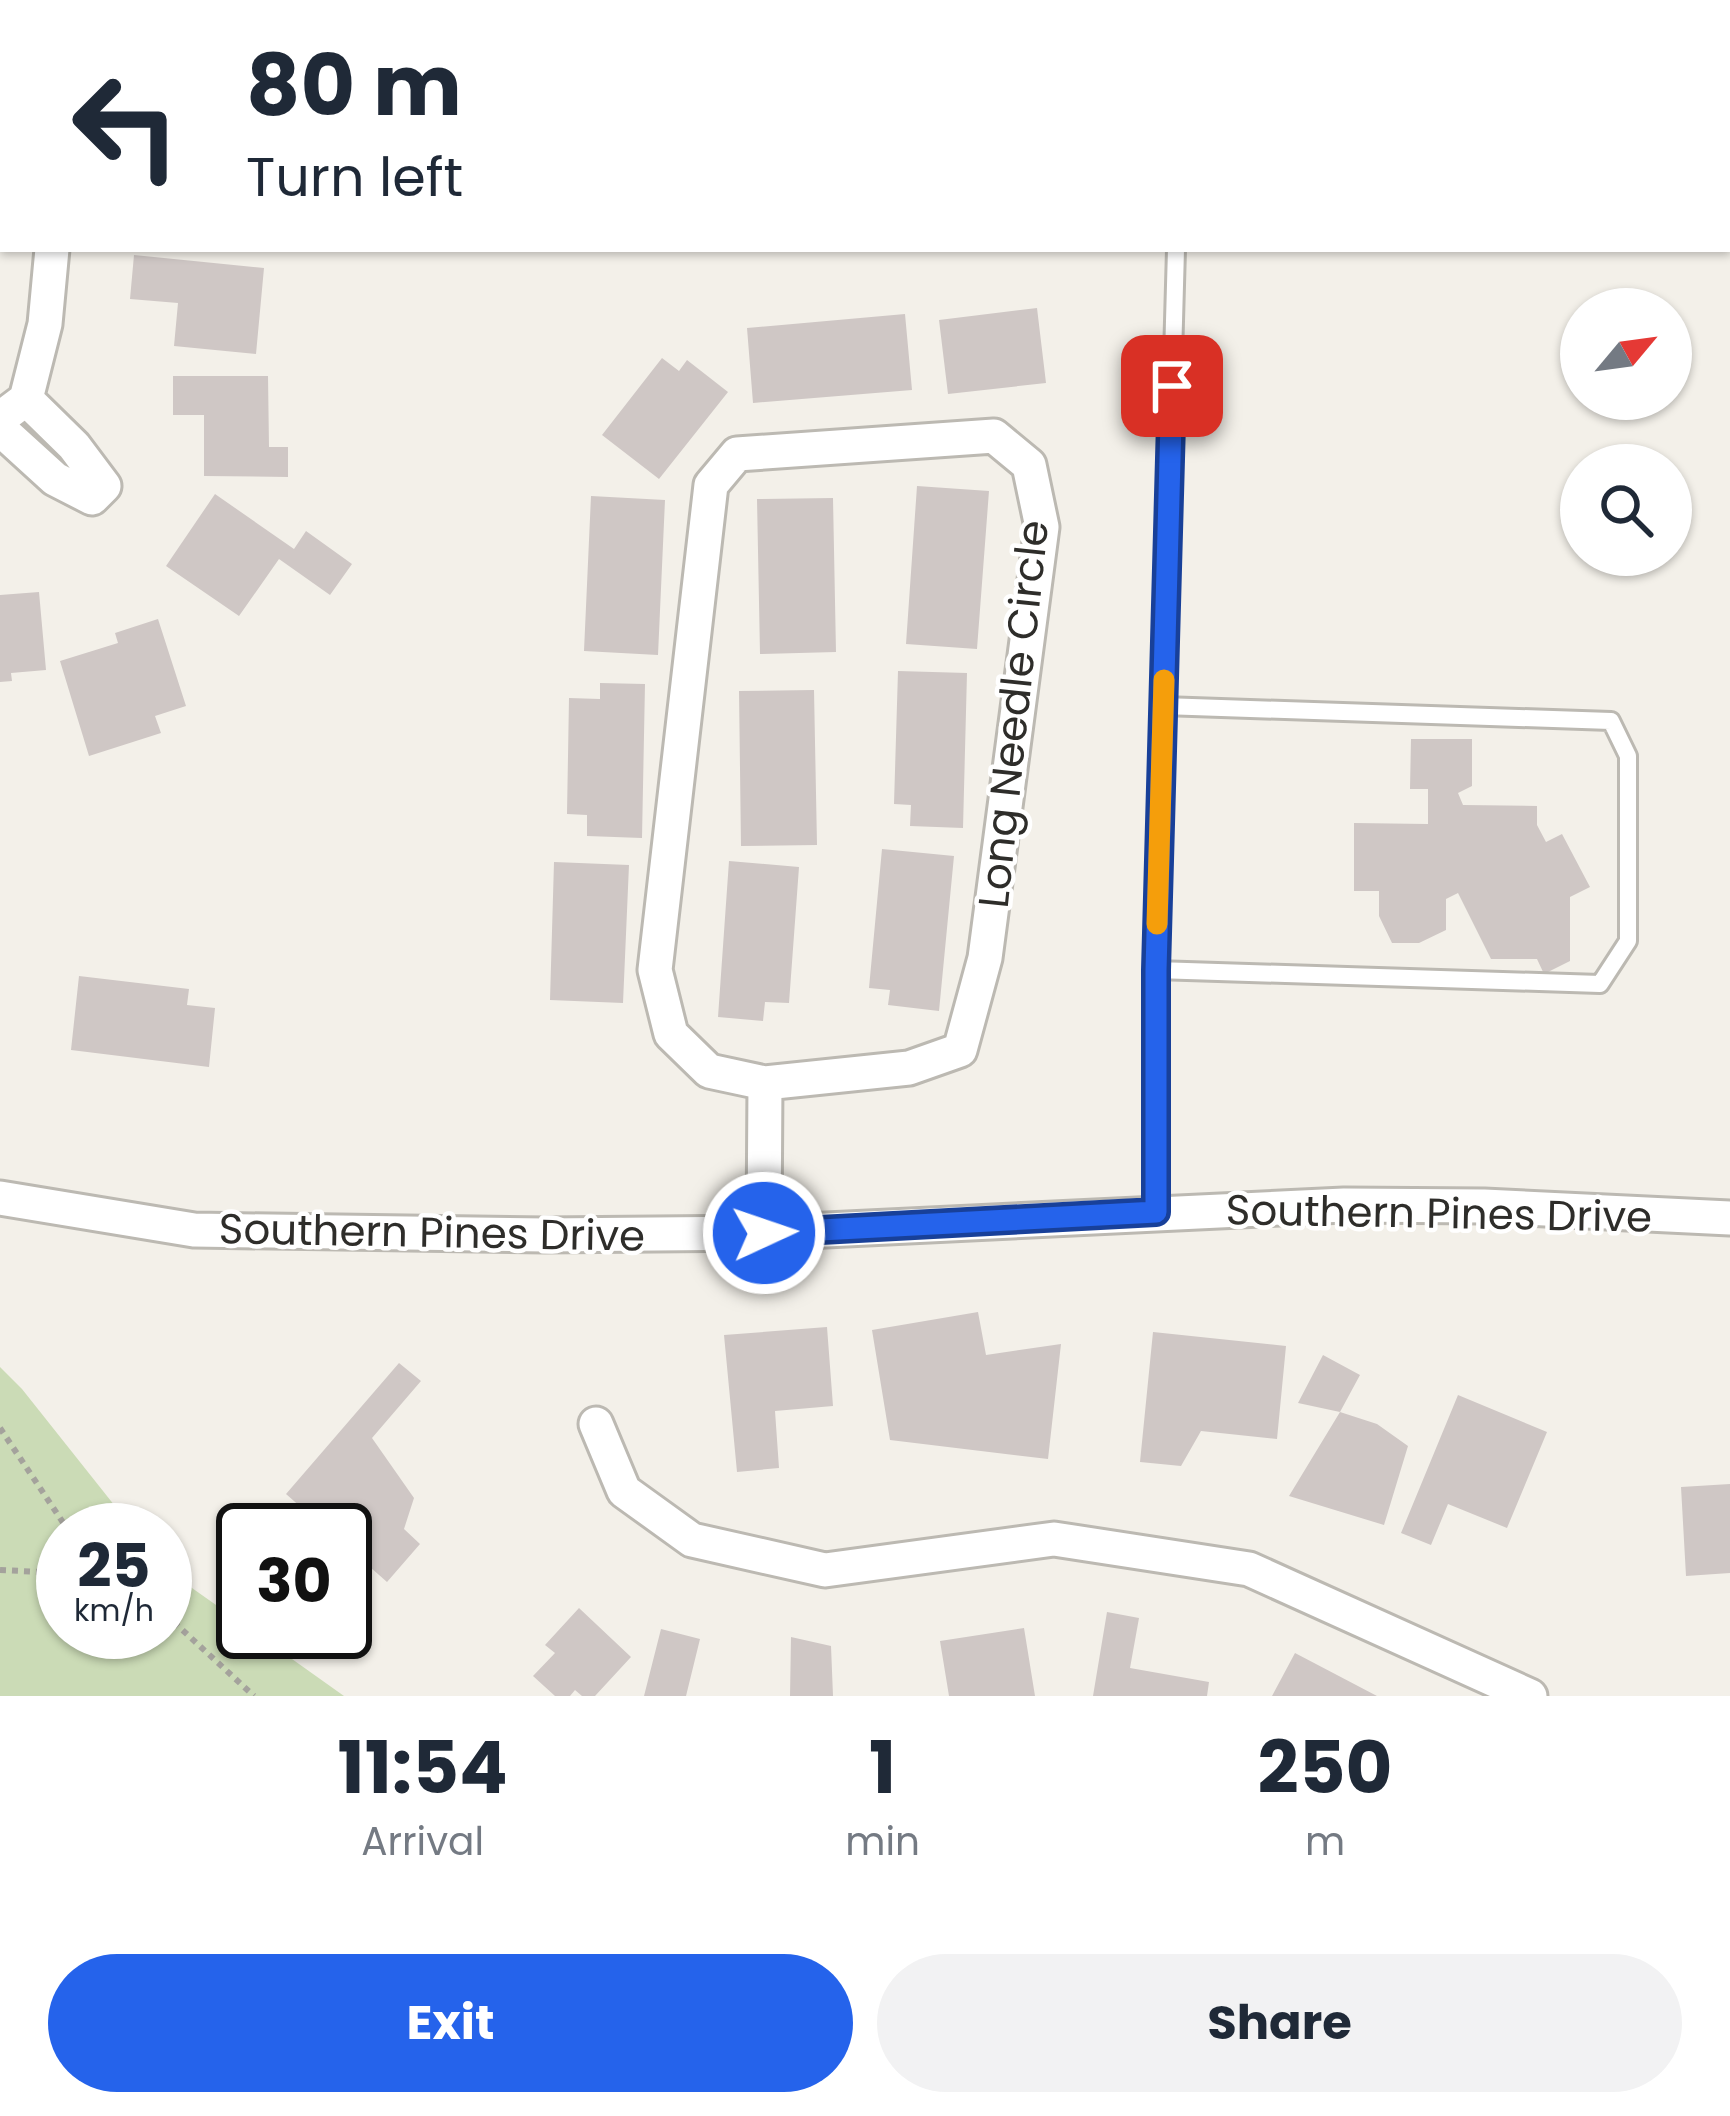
<!DOCTYPE html>
<html lang="en">
<head>
<meta charset="utf-8">
<style>
  :root { --surface:#fff; --page:#f2f2f3; --text:#1f2937; --muted:#747a83; --accent:#2563eb }
  body { margin:0; font-family:Poppins,sans-serif; background:var(--page); color:var(--text); height:100vh; display:flex; flex-direction:column; font-size:45px; white-space:nowrap }
  * { box-sizing:border-box; margin:0 }
  p { font-size:39px; color:var(--muted) }
  .icon { flex:none; width:66px; height:66px; fill:none; stroke:currentColor; stroke-width:2; stroke-linecap:round; stroke-linejoin:round }
  .map { position:relative; height:1696px; overflow:hidden }
  .panel { display:flex; flex-direction:column; background:var(--surface); flex:1 }
  .panel>* { flex:none }
  .banner { position:absolute; left:0px; top:0px; width:1731px; height:252px; box-shadow:0 3px 9px #0004; background:#fff; color:var(--text); overflow:hidden }
  .needle { width:78px; rotate:61deg }
  .controls { position:absolute; left:1560px; top:288px; display:grid; gap:24px }
  .controls a { display:grid; place-items:center; width:132px; height:132px; border-radius:50%; background:var(--surface); box-shadow:0 3px 9px #0004; font-size:60px }
  .speed { position:absolute; left:36px; top:1503px; display:flex; gap:24px; font-size:60px; font-weight:700; text-align:center }
  .speed>* { display:grid; place-content:center; width:156px; height:156px; border-radius:50%; background:var(--surface); box-shadow:0 3px 9px #0004; line-height:1 }
  .speed small { font-size:30px; font-weight:400 }
  .speed .limit { border:6px solid #111; border-radius:18px; background:#fff; color:#111 }
  .pin { position:absolute; display:grid; place-items:center; width:102px; height:102px; color:#fff; margin:-51px; border-radius:24px; box-shadow:0 6px 18px #0006 }
  .me { position:absolute; width:132px; margin:-66px; rotate:87deg; stroke-linejoin:round; filter:drop-shadow(0 0 9px #0008) }
  .turn { display:flex; align-items:center; gap:42px; height:252px; padding:0 48px; font-size:54px }
  .turn .icon { width:156px; height:156px; stroke-width:2.5 }
  .turn b { display:block; font-size:84px; line-height:102px }
  .eta { display:flex; justify-content:space-evenly; align-items:center; height:204px; text-align:center }
  .eta b { font-size:72px; font-weight:700; line-height:84px }
  .button { display:flex; gap:24px; margin-top:auto; padding:24px 48px }
  .button a { flex:1; height:138px; border-radius:72px; background:var(--accent); color:#fff; font-size:48px; font-weight:700; line-height:138px; text-align:center }
  .button a+a { background:var(--page); color:var(--text) }
  .map>svg:first-child { display:block }
  .green { fill:#cbdbb6 }
  .building { fill:#cfc7c5 }
  .lines { fill:none; stroke-linecap:round; stroke-linejoin:round }
  .service-casing { stroke:#bcb9b2; stroke-width:22 }
  .minor-casing { stroke:#bcb9b2; stroke-width:39 }
  .path { stroke:#a4a29c; stroke-width:6; stroke-dasharray:6 6; stroke-linecap:butt }
  .service { stroke:#fff; stroke-width:16 }
  .minor { stroke:#fff; stroke-width:33 }
  .route-casing { stroke:#184099; stroke-width:30 }
  .route { stroke:#2563eb; stroke-width:21 }
  .slow { stroke:#f59e0b; stroke-width:21 }
  .labels { text-anchor:middle; stroke-width:9; stroke-linejoin:round; paint-order:stroke }
  .street-label { font-size:42px; fill:#2e2d2a; stroke:#fff }
</style>
</head>
<body>
<div class="map">
<svg width="1730" height="1696" viewBox="0 0 1730 1696">
  <rect width="100%" height="100%" fill="#f3f0e9"/>
  <path class="green" d="M0,1367L22,1389L134,1530H63V1632H165V1569L243,1624V1632H254L344,1696H0Z"/>
  <path class="building" d="M134,255L264,268L256,354L174,346L178,303L130,299Z
    M1037,308L1046,383L948,394L939,320Z
    M905,314L912,390L753,403L747,328Z
    M662,358L679,371L687,360L728,392L659,479L602,435Z
    M173,376H268L269,447H288V477L204,476V415H173Z
    M917,486L989,491L977,649L906,644Z
    M215,494L294,549L306,531L352,564L330,595L279,559L239,616L166,566Z
    M591,496L665,500L658,655L584,651Z
    M833,498L836,652L760,654L757,499Z
    M39,592L46,670L11,673L12,681L0,682V595Z
    M158,619L186,706L155,716L161,733L89,756L60,661L118,643L115,633Z
    M898,671L967,673L963,828L910,826L911,805L894,804Z
    M600,683L645,684L642,838L587,836V815L567,814L569,698L600,699Z
    M814,690L817,845L741,846L739,691Z
    M1411,739H1472V786L1458,793L1463,805L1537,806V825L1546,842L1562,834L1590,887L1570,897V961L1544,974L1537,959H1491L1458,893L1446,899V930L1419,943H1392L1379,916V891H1354V823L1428,824V789H1410Z
    M882,849L954,856L939,1011L888,1005L890,990L869,988Z
    M729,861L799,867L789,1003L765,1002L763,1021L718,1017Z
    M554,862L629,865L623,1003L550,1000Z
    M79,976L189,989L187,1005L215,1008L209,1067L71,1050Z
    M978,1312L986,1355L1061,1344L1048,1459L890,1440L872,1330Z
    M827,1327L833,1406L775,1411L779,1468L737,1472L724,1335Z
    M1153,1332L1286,1346L1277,1439L1201,1431L1181,1466L1140,1462Z
    M1323,1355L1360,1375L1340,1412L1298,1403Z
    M399,1363L421,1381L372,1438L414,1498L404,1529L420,1544L387,1582L345,1545V1530H327L286,1494Z
    M1458,1395L1547,1432L1507,1528L1448,1504L1431,1545L1401,1533Z
    M1340,1412L1377,1424L1408,1446L1384,1525L1289,1496Z
    M1730,1484V1573L1686,1576L1681,1487Z
    M579,1608L631,1657L595,1696H582L575,1690L570,1696H555L533,1676L555,1653L545,1645Z
    M1107,1612L1139,1618L1130,1668L1209,1682L1207,1696H1093Z
    M1024,1628L1035,1696H949L940,1641Z
    M661,1629L700,1639L686,1696H644Z
    M791,1637L831,1646L833,1696H790Z
    M1295,1653L1377,1696H1272Z"/>
  <g class="lines">
    <g class="service-casing">
      <path id="service" d="M857,0L858,3
        M1265,0L1266,3
        M1031,3V0
        M1443,3L1444,0
        M1728,191H1730
        M1156,970L1600,984L1628,941V756L1611,721L1163,706
        M1157,1212L1156,970L1176,249"/>
    </g>
    <g class="minor-casing">
      <path id="minor" d="M68,0L69,3
        M10,411L26,399L45,324L52,249
        M0,429L55,479L92,498L104,486L74,446L26,399
        M0,1198L194,1230L545,1235L764,1233L1344,1205L1484,1206L1730,1218
        M764,1233L765,1083L709,1071L671,1034L655,970L711,485L737,454L994,436L1029,465L1042,527L985,958L960,1050L909,1068L765,1083
        M596,1424L624,1491L692,1540L825,1570L1054,1539L1249,1569L1530,1696"/>
    </g>
    <path class="path" d="M0,1428L68,1530
      M0,1570L63,1573
      M165,1614L254,1696"/>
    <use href="#service" class="service"/>
    <use href="#minor" class="minor"/>
  </g>
  <g class="lines">
    <g class="route-casing">
      <path id="route" d="M764,1233L1156,1212V970L1172,386"/>
    </g>
    <use href="#route" class="route"/>
    <path class="slow" d="M1157,924L1164,680"/>
  </g>
  <g class="labels">
    <g class="street-label">
      <text transform="translate(1013 714) rotate(-84)" y="15">Long Needle Circle</text>
      <text transform="translate(1439 1213) rotate(1)" y="15">Southern Pines Drive</text>
      <text transform="translate(432 1232) rotate(1)" y="15">Southern Pines Drive</text>
    </g>
  </g>
</svg>
<div class="controls">
<a><svg class="needle" viewBox="-14 -14 28 28"><path d="M0-13l5 13h-10z" fill="#e53935"/><path d="M0 13l5-13h-10z" fill="#747a83"/></svg></a>
<a><svg class="icon" aria-label="search" viewBox="0 0 24 24"><circle cx="10" cy="10" r="6"/><path d="M15 15l6 6"/></svg></a>
</div>
<div class="speed"><div>25<small>km/h</small></div><div class="limit">30</div></div>
<div class="pin" style="left:1172px;top:386px;background:#d93025"><svg class="icon" aria-label="arrive" viewBox="0 0 24 24"><path d="M6 21V4h12l-3 4 3 4H6"/></svg></div>
<svg class="me" style="left:764px;top:1233px" viewBox="-20 -20 40 40"><circle r="17" fill="#2563eb" stroke="#fff" stroke-width="3"/><path d="M0-11L8 9 0 5-8 9z" fill="#fff"/></svg>
<div class="banner">
<div class="turn"><svg class="icon" aria-label="left" viewBox="0 0 24 24"><path d="M17 20v-9H6M10 6l-5 5 5 5"/></svg><div><b>80 m</b>Turn left</div></div>
</div>
</div>
<section class="panel">
<div class="eta">
<div><b>11:54</b><p>Arrival</p></div>
<div><b>1</b><p>min</p></div>
<div><b>250</b><p>m</p></div>
</div>
<div class="button"><a>Exit</a><a>Share</a></div>
</section>
</body>
</html>
